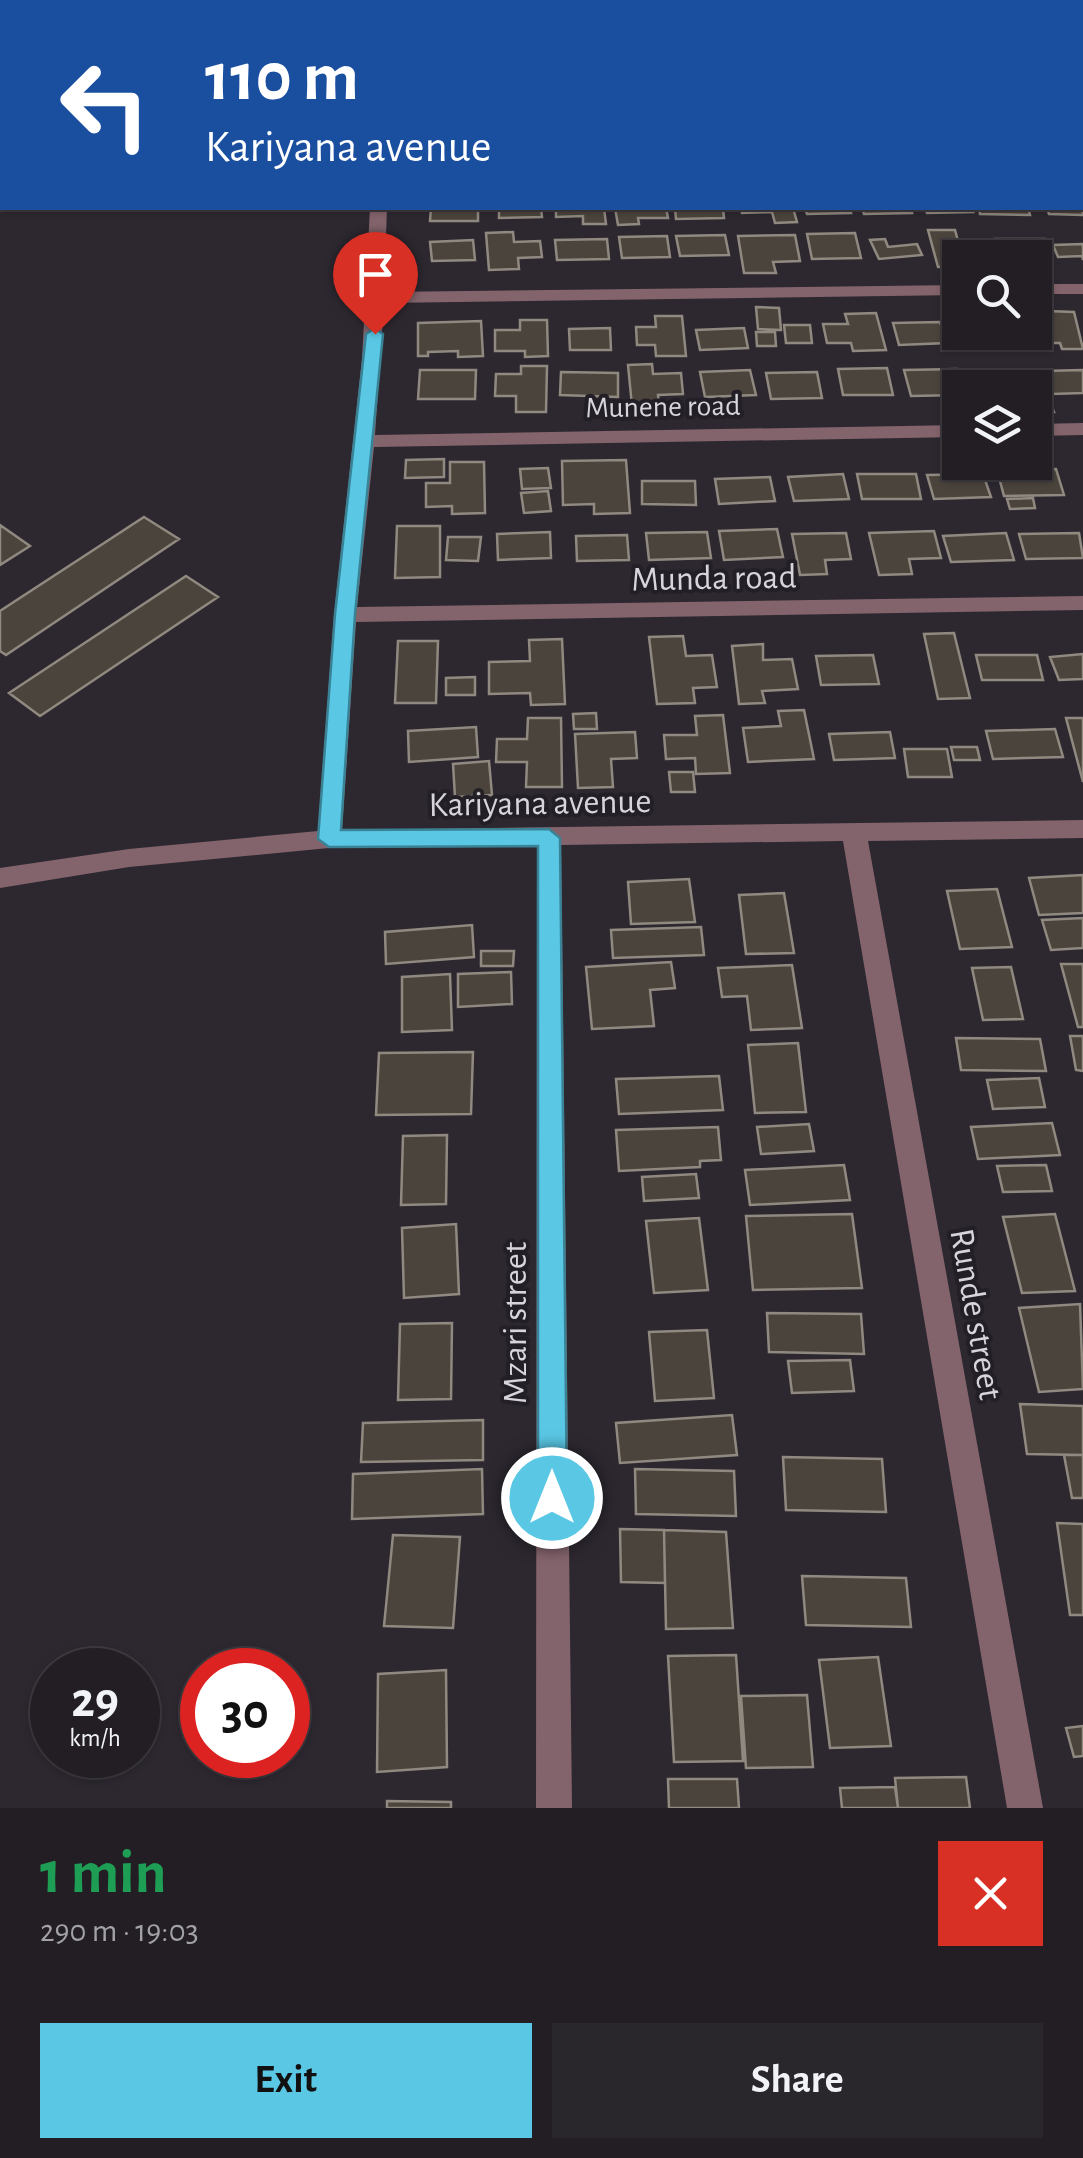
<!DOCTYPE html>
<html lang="en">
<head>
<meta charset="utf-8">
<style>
  :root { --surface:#221e24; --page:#2a272c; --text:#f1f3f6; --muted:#a2a2a6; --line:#3f3c41; --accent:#5ac8e5 }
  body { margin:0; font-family:"Alegreya Sans",sans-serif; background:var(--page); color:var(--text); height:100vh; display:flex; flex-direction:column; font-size:38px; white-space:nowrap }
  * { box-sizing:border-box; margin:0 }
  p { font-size:32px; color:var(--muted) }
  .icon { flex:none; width:55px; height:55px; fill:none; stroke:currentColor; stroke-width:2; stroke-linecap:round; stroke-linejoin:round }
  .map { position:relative; height:1808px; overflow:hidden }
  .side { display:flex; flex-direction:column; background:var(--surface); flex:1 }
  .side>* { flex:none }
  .banner { position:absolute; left:0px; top:0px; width:1085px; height:210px; box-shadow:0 2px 8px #0004,0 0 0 2px var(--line); background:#1a4fa0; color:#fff; overflow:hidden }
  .buttons { position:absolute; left:942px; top:240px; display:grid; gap:20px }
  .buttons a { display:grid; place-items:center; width:110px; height:110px; border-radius:0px; background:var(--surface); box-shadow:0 2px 8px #0004,0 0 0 2px var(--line); font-size:50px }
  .speed { position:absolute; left:30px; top:1648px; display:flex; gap:20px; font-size:50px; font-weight:700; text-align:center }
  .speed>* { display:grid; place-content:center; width:130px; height:130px; border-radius:50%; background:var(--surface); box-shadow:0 2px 8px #0004,0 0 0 2px var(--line); line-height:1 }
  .speed small { font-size:25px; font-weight:400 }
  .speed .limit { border:15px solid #d22; background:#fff; color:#111 }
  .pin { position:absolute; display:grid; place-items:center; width:85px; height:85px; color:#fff; margin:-102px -42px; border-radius:50% 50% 50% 0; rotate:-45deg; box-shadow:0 0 10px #0007 }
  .pin .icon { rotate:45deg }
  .me { position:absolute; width:110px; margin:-55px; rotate:0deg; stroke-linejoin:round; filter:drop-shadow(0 0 8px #0008) }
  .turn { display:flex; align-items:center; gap:35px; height:210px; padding:0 40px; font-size:45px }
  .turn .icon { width:130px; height:130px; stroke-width:2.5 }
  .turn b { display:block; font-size:70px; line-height:85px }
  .round { display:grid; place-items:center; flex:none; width:105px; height:105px; border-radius:0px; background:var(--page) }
  .head { display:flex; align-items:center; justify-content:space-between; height:170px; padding:0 40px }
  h1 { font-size:60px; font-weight:700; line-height:75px; color:#1e9e55 }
  .cta { display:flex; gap:20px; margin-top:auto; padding:20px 40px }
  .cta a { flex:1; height:115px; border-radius:0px; background:var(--accent); color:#111; font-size:40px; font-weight:700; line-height:115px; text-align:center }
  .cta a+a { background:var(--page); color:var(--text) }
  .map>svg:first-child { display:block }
  .building { fill:#4a443c; stroke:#908980; stroke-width:2.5 }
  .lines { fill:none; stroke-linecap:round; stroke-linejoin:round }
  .minor { fill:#84646c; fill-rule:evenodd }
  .route { fill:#5ac8e5; stroke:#3a8295; stroke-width:2.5 }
  .labels { text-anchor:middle; stroke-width:8; stroke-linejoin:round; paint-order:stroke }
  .far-street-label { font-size:30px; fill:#d7d4da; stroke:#231f27 }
  .street-label { font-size:35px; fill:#d7d4da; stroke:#231f27 }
</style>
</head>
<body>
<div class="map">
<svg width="1083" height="1808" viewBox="0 0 1083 1808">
  <rect width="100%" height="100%" fill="#2d2830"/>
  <path class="building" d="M1082,197L1083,215L1049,214L1047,208H1082Z
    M431,208H478V221H430Z
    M499,208H541L542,217L499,218Z
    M556,208H604L606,224H583V216L556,217Z
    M615,208H666L668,218H638L639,224L618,225Z
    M675,208H723L724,218L676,219Z
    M741,208H793L797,222L775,223L772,212L742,213Z
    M805,208H849L851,213L807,214Z
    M862,208H910L912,213L864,214Z
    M925,208H971L973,212L927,213Z
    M979,208H1028L1030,215L980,214Z
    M928,230H955L958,241L981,240L985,256L960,258V266L938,267Z
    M513,232L514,242L540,241L542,257L518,258L519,269L489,270L486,233Z
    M855,233L861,258L812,259L807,234Z
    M725,235L729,255L680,256L676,236Z
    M795,235L800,261L773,262L776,273H744L738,236Z
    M667,236L670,257L622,258L619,237Z
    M607,239L609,259L557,260L555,240Z
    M885,239L888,247L917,244L922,255L879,259L870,240Z
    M995,239H1045L1052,261L1000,258Z
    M473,240L475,260L432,261L430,242Z
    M1083,244V260L1082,256L1058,257L1053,245Z
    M756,307L779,308L781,330L758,329Z
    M1047,311L1074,312L1083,349H1062L1060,343H1025L1022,332H1035V325H1051Z
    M876,313L886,350L853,351L851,343H827L823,324H848L845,314Z
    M655,316H682L686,356H656L655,345H637L636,327H656Z
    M520,320H547L548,356L525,357V351H495V330H520Z
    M481,321L483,356L458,357V351L428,352V356H418V323Z
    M940,322L947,343L899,345L893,323Z
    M784,325H810L812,343H786Z
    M610,328L611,350H570L569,329Z
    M744,328L748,348L700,350L696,330Z
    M756,332H775L776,346H757Z
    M960,332H1011L1014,341L964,343Z
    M652,364L653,374L681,373L683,394L658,395L659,405L632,406L628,365Z
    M521,366H547L546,412H516V396H495L496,374H521Z
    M887,368L893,395H843L838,369Z
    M957,369L963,388L960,395L911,396L904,370Z
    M420,370H476L475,399H418Z
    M750,370L756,395L705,397L700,372Z
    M969,370H1027L1033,388H974Z
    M1083,370V393L1052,394L1043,371Z
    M561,372L618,373V397L560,395Z
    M817,372L822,398L771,399L766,373Z
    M1048,396L1054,412H1035V397Z
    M444,459V477L405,478L406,460Z
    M626,460L630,513L594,514V504L563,505L562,461Z
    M450,462H484L485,513L452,514V506L426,507V483H450Z
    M548,468L551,488L522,489L520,469Z
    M1056,469L1064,495L1004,496L997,470Z
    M843,474L849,499L794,501L788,477Z
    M857,474H916L921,499H862Z
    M983,474L991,497L934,499L927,475Z
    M770,477L775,501L719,504L715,479Z
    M642,481H695L696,505L642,504Z
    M548,491L551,511L524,513L521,493Z
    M1033,498L1035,508L1010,509L1007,499Z
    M144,517L179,539L6,655L0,651V611Z
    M0,525L30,546L0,565Z
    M397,526H440V577L395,578Z
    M777,529L783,557L724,560L719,531Z
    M934,531L941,558L909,559L912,574L879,575L869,533Z
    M550,532L551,558L498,560L497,534Z
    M707,532L711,558L649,560L646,533Z
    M846,533L851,559L825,560L827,574L800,575L792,534Z
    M1006,533L1014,560L951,562L943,536Z
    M1079,533L1083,558L1026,559L1019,534Z
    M627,535L629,560L577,561L576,536Z
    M448,537H481L478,561L446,560Z
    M186,576L218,597L40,716L9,693Z
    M954,633L970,698L938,699L924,634Z
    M683,636L686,656L712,655L717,687L693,688L695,703L657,704L649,637Z
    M562,639L565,704L531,705L530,693L489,694V662L530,661L529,640Z
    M398,641H438L436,703H395Z
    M763,644V660L792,659L798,689L762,691L765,703L739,704L732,646Z
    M1083,654V679L1059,680L1050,657Z
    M873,655L879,684L821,685L816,656Z
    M976,655H1037L1043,680H982Z
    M475,677V695H446V678Z
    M804,710L814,759L748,762L743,728L781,726L778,711Z
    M596,713L597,729H574L573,714Z
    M723,715L730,773L696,774L695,758L666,759L664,735H697L695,716Z
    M528,718H561L562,787H526L527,762H496L497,739H527Z
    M1066,718H1083V782Z
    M476,727L478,757L409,762L408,731Z
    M1055,729L1063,757L993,759L986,731Z
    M635,732L637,758L611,759L613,787L578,788L575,734Z
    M890,732L895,758L834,760L829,734Z
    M951,747H977L980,760H954Z
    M904,749H947L952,777H908Z
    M489,761L492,795L455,797L453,764Z
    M669,772H693L695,792H671Z
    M1083,875V913L1039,915L1029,878Z
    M689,879L695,922L631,924L628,882Z
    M997,889L1012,947L960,949L947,891Z
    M784,893L794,953L746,954L739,895Z
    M1083,918V948L1051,950L1042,920Z
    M472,925L474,957L386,964L385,932Z
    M701,927L704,955L613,958L611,930Z
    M481,951H514L513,966H481Z
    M671,962L675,988L650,990L654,1026L592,1029L586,967Z
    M1061,964H1083V1027H1078Z
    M792,965L802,1028L751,1030L747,996L722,997L718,968Z
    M1011,967L1023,1019L983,1020L972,968Z
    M511,972L512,1004L458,1007V974Z
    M450,974L452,1030L402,1032V977Z
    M1070,1036H1083V1071L1076,1070Z
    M956,1038L1040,1039L1046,1071L961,1070Z
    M798,1043L806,1112L755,1113L748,1045Z
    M473,1052L471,1114L376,1115L379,1053Z
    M719,1076L723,1110L619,1114L616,1079Z
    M1039,1078L1045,1107L993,1109L987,1080Z
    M1052,1123L1060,1155L978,1159L971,1127Z
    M809,1124L814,1151L761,1154L757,1127Z
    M718,1127L721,1160L700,1161V1167L619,1171L616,1130Z
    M447,1135L446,1204L401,1205L403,1136Z
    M844,1165L850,1200L750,1205L745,1170Z
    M1046,1165L1052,1191L1003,1192L997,1166Z
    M696,1174L699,1198L644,1201L642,1177Z
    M852,1214L862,1288L753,1290L746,1216Z
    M1055,1214L1075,1291L1022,1293L1003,1217Z
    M699,1218L708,1290L654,1293L646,1221Z
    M456,1224L459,1294L404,1298L402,1228Z
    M1080,1304L1083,1389L1039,1392L1019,1308Z
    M767,1313L861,1314L864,1354L769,1352Z
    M452,1323L451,1399L398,1400L400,1324Z
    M707,1330L714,1398L655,1401L649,1332Z
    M850,1360L854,1391L792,1393L788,1361Z
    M1020,1404L1083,1406V1455L1027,1454Z
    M732,1415L737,1455L620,1463L616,1423Z
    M483,1420V1460L361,1462L363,1423Z
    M1064,1455H1083V1498H1072Z
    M783,1457L882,1459L886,1512L786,1510Z
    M482,1469L483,1514L352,1519L353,1474Z
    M635,1469L734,1471L736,1516L636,1514Z
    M1057,1523L1083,1524V1615H1070Z
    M620,1529L664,1530L665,1583L621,1582Z
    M664,1530L726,1532L733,1628L666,1629Z
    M393,1535L460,1537L453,1628L384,1626Z
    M802,1576L906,1578L911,1627L806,1625Z
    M736,1655L743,1761L674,1762L668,1656Z
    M878,1657L891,1746L830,1748L819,1660Z
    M446,1670L447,1767L377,1772L378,1674Z
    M807,1695L813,1767L746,1768L741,1696Z
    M1083,1726V1756L1074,1757L1066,1728Z
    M966,1777L970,1808H898L895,1778Z
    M668,1779H737L739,1808H669Z
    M895,1787L898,1808H842L840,1788Z
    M387,1801L451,1802V1808H387Z"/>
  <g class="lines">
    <path class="minor" d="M112,0H130L131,2H113Z
      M1082,161H1083V171H1082Z
      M370,208H387L384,292L960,285V295L384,303L375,435L960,425V437L374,447L357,607L1083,596V610L356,622L342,830L1083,820V838L868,841L1043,1808H1007L843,841L561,845L572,1808H536L537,845L329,848L129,867L0,888V868L129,849L318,831L334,615L362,359Z
      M1035,284H1083V294H1035Z
      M1083,423V435L1035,436V424Z"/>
  </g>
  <path class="route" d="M375,328L383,334L355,614L341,830L549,829L560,838L567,1498L563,1508L552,1512L542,1508L538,1498V846L329,847L318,839L335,614L366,334Z"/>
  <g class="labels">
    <g class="far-street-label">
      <text transform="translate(663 406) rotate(-1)" y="10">Munene road</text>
    </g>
    <g class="street-label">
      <text transform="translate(714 577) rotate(-1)" y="12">Munda road</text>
      <text transform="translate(540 802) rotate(-1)" y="12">Kariyana avenue</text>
      <text transform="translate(977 1314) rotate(80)" y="12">Runde street</text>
      <text transform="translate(514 1323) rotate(-90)" y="12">Mzari street</text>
    </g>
  </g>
</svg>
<div class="buttons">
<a><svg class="icon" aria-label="search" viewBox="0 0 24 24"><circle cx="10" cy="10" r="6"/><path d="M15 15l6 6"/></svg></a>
<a><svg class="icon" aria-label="layers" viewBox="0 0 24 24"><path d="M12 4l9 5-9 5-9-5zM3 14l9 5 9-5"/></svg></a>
</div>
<div class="speed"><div>29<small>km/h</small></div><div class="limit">30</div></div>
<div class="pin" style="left:375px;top:334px;background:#d93025"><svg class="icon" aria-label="arrive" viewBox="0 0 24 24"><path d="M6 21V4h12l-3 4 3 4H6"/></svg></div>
<svg class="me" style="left:552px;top:1498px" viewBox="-20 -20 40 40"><circle r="17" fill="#5ac8e5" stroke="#fff" stroke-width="3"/><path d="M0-11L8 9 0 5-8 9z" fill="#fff"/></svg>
<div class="banner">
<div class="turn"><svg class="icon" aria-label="left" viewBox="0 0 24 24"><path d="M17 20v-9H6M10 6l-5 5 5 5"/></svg><div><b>110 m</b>Kariyana avenue</div></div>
</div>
</div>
<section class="side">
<div class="head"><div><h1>1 min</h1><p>290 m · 19:03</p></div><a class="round" style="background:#d93025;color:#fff"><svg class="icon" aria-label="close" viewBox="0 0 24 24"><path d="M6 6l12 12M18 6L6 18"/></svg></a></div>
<div class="cta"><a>Exit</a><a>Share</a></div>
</section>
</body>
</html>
